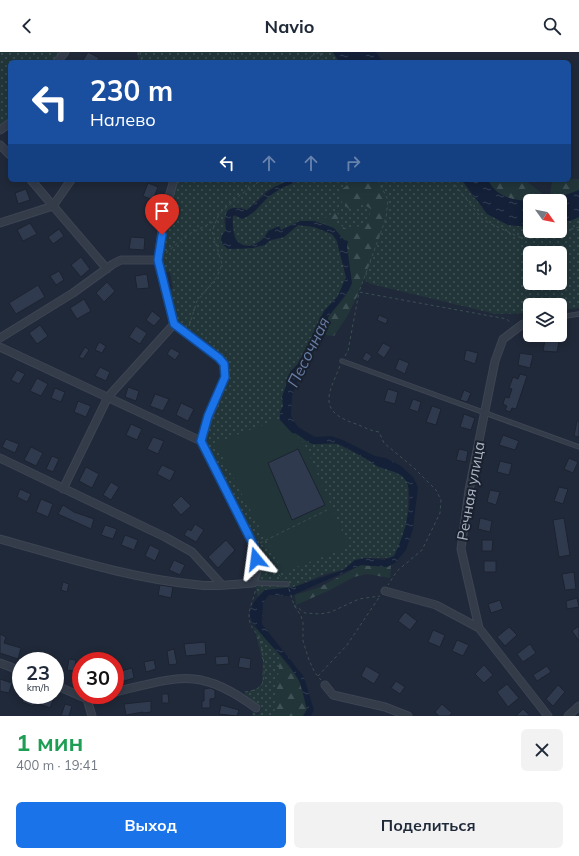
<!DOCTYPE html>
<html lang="ru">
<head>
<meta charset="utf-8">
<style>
  :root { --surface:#fff; --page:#f2f2f3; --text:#1f2937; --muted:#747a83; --accent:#1a73e8 }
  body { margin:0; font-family:Mulish,sans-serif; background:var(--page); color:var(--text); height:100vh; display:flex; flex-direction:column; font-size:15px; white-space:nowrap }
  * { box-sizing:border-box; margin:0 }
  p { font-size:13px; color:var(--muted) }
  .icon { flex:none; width:22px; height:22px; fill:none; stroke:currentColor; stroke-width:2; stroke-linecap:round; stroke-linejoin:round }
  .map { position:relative; height:664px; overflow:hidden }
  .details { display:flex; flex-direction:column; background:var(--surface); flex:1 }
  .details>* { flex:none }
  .top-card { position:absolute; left:8px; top:8px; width:563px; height:122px; border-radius:6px; box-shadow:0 2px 10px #0003; background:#1a4fa0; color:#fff; overflow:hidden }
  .needle { width:26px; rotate:123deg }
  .tools { position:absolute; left:523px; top:142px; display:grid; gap:8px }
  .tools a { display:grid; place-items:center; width:44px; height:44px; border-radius:6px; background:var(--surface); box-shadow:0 2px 10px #0003; font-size:20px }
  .speed { position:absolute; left:12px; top:600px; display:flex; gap:8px; font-size:20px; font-weight:700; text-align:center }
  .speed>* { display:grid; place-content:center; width:52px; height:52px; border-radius:50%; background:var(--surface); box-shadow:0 2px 10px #0003; line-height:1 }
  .speed small { font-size:10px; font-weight:400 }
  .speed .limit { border:6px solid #d22; background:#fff; color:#111 }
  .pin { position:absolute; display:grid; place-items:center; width:34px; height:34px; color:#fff; margin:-41px -17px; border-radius:50% 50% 50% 0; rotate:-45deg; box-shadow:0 0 4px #0007 }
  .pin .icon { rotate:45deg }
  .me { position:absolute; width:44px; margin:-22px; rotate:344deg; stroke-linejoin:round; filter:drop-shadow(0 0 3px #0008) }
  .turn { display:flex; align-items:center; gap:14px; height:84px; padding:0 16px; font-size:18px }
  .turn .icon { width:52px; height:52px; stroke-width:2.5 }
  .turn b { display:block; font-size:28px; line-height:34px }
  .lanes { display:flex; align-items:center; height:38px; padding:0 16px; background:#0003; justify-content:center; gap:20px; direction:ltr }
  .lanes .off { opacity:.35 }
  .round { display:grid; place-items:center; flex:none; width:42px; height:42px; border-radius:6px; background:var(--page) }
  .summary { display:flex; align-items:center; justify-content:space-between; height:68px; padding:0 16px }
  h1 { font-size:24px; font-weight:700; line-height:30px; color:#1e9e55 }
  .primary-button { display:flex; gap:8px; margin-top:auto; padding:8px 16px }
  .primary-button a { flex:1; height:46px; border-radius:6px; background:var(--accent); color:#fff; font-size:16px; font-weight:700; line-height:46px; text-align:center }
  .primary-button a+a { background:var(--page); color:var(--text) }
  header { display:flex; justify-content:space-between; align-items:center; height:52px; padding:0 16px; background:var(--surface); font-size:18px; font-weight:700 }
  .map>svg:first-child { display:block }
  .grass { fill:url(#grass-dots); fill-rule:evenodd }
  .forest { fill:url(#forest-firs) }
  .garden { fill:#22363a }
  .water { fill:url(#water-ripples) }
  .building { fill:#2f3a4e; stroke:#1c2330 }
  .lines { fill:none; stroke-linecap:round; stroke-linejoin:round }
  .lane-casing { stroke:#3d4553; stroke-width:5.5 }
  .street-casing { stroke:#3d4553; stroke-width:9 }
  .path { stroke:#3b4f53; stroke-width:1; stroke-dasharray:3 3; stroke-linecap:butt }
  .lane { stroke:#343c4a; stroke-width:3.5 }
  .street { stroke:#343c4a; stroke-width:7 }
  .route-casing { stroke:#114b97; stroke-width:10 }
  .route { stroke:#1a73e8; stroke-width:7 }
  .labels { text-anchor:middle; stroke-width:4; stroke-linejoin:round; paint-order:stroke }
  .street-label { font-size:15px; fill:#afb6c6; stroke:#1a212e }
  .water-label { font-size:16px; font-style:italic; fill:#667da6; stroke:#1a212e }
</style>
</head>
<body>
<header><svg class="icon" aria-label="back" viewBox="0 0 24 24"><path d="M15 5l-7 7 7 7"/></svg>Navio<svg class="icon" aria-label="search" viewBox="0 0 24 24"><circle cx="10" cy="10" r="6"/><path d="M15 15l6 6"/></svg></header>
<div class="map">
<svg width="579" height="664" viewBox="0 0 579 664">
  <defs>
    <pattern id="grass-dots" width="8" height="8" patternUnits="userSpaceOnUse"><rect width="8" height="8" fill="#22363a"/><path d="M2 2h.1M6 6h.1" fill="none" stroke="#405155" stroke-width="1.8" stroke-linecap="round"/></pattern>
    <pattern id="forest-firs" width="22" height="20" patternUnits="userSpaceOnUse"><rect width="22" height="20" fill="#22363a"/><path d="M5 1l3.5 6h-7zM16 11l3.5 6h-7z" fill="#405155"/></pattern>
    <pattern id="water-ripples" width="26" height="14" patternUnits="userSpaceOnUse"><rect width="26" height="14" fill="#142037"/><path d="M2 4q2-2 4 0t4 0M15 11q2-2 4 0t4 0" fill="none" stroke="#343e52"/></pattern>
  </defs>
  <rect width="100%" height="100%" fill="#202939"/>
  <path class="grass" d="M0,0H65L57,10H10V67L0,75Z
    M137,0H333L339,10H139Z
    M177,128H294L266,139L247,158L241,156L224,167L228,196L243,197L284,185L298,173L314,175L332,182L336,187L346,225L338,244L324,259L310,290L297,313L291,319L282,345L283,354L280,360L297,382L310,391L337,392L371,409L377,414L388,417L402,424L408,431V455L406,474L399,494L394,504L390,506H366L355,508L343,518L325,522L294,535L265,538L258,545C253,530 260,528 261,516C261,513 259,509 259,506L204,387L227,326C229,317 228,312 222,305L176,268L169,239L173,236L170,220H164C158,190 168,157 177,128Z
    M302,128H462L473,145L508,173L530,175V179H560V169H570L579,165V256L560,258V253H530V261L496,262L371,232L352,222L344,188L334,176L314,169L294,172L281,178L279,176L268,179C264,190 247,200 237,189C234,185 232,169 233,164L239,165L255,159L268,145L279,137ZM530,201H560V231H530Z
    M254,575L269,590L299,628L303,664H253L252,660L258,663L262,656L244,641L256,637L262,632L263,610Z"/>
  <path class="forest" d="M579,127V138C552,148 504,161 488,128H525L545,144L550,143L552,130L558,128Z
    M354,128H378L388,148L386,166L359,240L348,263L334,284L325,283C323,260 344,254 349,236C354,220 344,205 348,189L344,188L334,176L319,170L335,160L339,163L336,171L350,179L368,169L371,157L363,152L349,157L343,152L337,141Z
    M361,513L387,515L391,513L390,526L367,522L354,525L330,538L296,553L295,543L318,536Z
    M280,604L299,628L307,657L303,664H274Z"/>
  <path class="garden" d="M279,367L304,391L349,495L283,520L215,391Z"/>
  <path class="water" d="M333,0H376L383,10H339Z
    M294,128H306C293,129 276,138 266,147C258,155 253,163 242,167L235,163L233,164C232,170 233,185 237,189C247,200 264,190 268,179L279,174L281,178L300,169H314L334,176L344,188L348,189L347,194L352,231L349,238L328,265L325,283L322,289L313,296L302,317L292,344L291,364L298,375L315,385L331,384L343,388L375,404L386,406L401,414L413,425L418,435L413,477L406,498L395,511L387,515L361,513L291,544L269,543L263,551L262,572L304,625L314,658L311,664H303L307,657C304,648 303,635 298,627C291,614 279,601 269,591C251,569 239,562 265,538L294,535L343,518L355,508L366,506L384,508L394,504C403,487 420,437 401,423C393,418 383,418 375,413C364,405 350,397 338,392C330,390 321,393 313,392C305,390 301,382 292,381L280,368V360L283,354L282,345L291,319L297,313L310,290L324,259L338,244L346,225L337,189L332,182L314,175L298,173L284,185L270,188L265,193L253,196L228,197L223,193L221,188L222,183L226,178C225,160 224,152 247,158C268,143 265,135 294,128Z
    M462,128H488C496,145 513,148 530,149V175L508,173L487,162Z
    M579,138V165L570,169H560V149H538L558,146Z"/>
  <path class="building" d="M88,0L99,6L97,10H82Z
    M148,131L158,135L153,148L143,144Z
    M26,137L30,148L18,152L15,141Z
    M30,171L37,182L23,189L17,178Z
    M59,177L64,184L53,192L48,185Z
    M131,185L145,186L144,198L129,197Z
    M81,205L90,217L81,225L71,213Z
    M59,219L64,228L56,233L50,224Z
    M147,222L149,236L137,237L135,224Z
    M107,230L115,239L104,250L96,241Z
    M38,233L45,245L16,262L9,251Z
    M84,247L91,259L77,267L70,256Z
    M152,259L161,266L154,274L146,268Z
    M379,263L388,267L386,272L377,268Z
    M40,273L48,284L37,292L29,281Z
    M136,274L147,281L140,292L129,285Z
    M545,288L559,289L557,300L543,299Z
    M99,290L106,294L102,301L95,298Z
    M383,291L391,295L384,306L377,301Z
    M85,295L89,298L83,307L79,305Z
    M171,296L180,301L175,308L167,302Z
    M466,298L478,301L475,312L464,308Z
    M366,300L372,304L368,310L362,307Z
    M520,301L533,303L530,316L518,313Z
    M399,307L409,311L405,322L395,317Z
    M100,315L110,320L106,329L95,324Z
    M17,318L25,322L19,332L11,328Z
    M520,322L527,324L516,357L512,356L510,360L505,358L507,354L503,352L505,345L509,346L512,337L509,336L513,325L518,327Z
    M37,326L48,332L41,344L30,339Z
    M128,335L139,339L136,349L125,345Z
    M55,336L65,340L61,350L51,346Z
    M388,337L398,340L395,352L384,349Z
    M464,338L471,341L467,350L460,348Z
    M155,342L169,347L163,359L150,354Z
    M413,347L421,350L418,360L409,357Z
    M78,349L91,354L86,365L74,360Z
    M181,351L194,357L188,369L176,363Z
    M432,354L441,357L436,373L426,370Z
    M464,362L475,366L471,378L460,375Z
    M577,369H579V385L574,384Z
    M131,372L142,377L137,388L126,383Z
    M503,383L519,389L515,398L499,393Z
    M153,385L164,389L158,402L147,397Z
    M6,387L19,392L15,401L2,395Z
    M31,395L43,401L36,414L24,408Z
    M298,397L325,453L292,468L268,411Z
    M459,397L468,399L466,410L456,408Z
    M52,404L59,407L53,420L46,417Z
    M569,406L578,410L573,421L564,417Z
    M500,409L512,412L509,423L497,420Z
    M162,413L175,419L170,429L157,422Z
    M86,415L99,422L92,436L79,429Z
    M111,430L119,435L111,448L103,443Z
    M559,435L568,437L563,452L554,449Z
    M20,437L31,442L27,450L17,445Z
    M490,438L500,440L496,453L487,450Z
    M181,444L191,454L181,463L172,453Z
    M41,447L53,452L48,465L36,460Z
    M63,453L74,460L94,467L91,477L58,462Z
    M480,466L492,469L490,480L478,477Z
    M564,466L570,503L559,505L553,468Z
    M195,472L204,478L196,490L184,483L188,477L191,479Z
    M105,473L117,477L113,487L101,483Z
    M125,483L138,488L134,498L121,493Z
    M226,488L235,498L218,516L208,505Z
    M482,488H493L492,499H482Z
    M150,493L160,498L155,509L145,504Z
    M174,508L185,513L180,523L169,518Z
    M484,509H496V520H484Z
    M574,520L576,537L565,538L562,522Z
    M63,530L69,532L67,540L61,538Z
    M160,533L173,535L171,546L158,543Z
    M577,546L579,555L567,557L566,549Z
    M500,548L503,557L491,561L488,552Z
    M405,560L417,569L410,578L398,569Z
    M579,574V589L572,579Z
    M509,575L517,583L505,594L497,585Z
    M433,578L445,583L440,595L428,590Z
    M0,582L6,585L4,591L21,596L18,607L0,601Z
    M457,588L469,593L463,604L452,599Z
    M205,590L206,602L186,604L184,592Z
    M530,592L536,601L523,610L517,602Z
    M174,597L177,612L169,613L167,599Z
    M228,604L229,612L216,613L215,605Z
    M240,605L251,607L250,617L238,615Z
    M69,607L76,608L74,619L67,618Z
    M154,608L156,617L146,620L144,610Z
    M484,613L493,623L484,631L475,622Z
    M366,614L380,622L374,632L361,624Z
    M547,614L551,620L537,629L533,623Z
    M132,616L134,626L124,629L121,619Z
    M0,627L12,631L9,641L0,639Z
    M396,629L405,635L400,642L391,636Z
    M507,632L519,646L508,655L497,640Z
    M558,633L565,640L553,654L546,647Z
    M210,636L215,638V646L210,647V656H202V649H204V637Z
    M162,642H168L169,651H162Z
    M25,643H43L54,646L50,656L35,650L33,654L22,650Z
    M151,649V660L143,661V660L126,663L124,652Z
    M65,652L72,654L69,664H61Z
    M442,652L452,661L449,664H439L435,660Z
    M221,653L239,658L237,664L219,662Z
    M523,657L530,664H516Z"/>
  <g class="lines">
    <g class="lane-casing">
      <path id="lane" d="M560,265L579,262
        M342,309L579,395
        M253,531L287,532"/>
    </g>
    <g class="street-casing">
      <path id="street" d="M57,10L65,0
        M0,78L10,71
        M0,93L10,103
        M31,128L107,217
        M0,171L53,154L71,128
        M523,272L503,287L495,309L469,438L461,497L479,576L548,664
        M0,286L73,241L113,212L121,208H158
        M0,295L201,389
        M0,406L165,485L192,500L222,533
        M63,437L108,345L174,272
        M0,487C65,505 131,527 199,533C217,535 235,532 253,531L257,519L254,494L201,389L209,364L225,325L224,312L219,306L174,272L158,208L165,158L174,128
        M385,539L436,553L479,576
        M0,611L21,619
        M55,633L87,647L101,643
        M325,633L333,643L385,655L408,664
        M115,640C179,625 199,614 256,656
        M87,647L92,664
        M568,664L579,654"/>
    </g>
    <path class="path" d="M140,0L142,10
      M230,0L236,10
      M320,1L323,10
      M300,10L320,0
      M378,128L388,148L386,166L359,240L507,267L511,272
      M451,128L483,168L519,185L536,187L579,175
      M256,132L259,128
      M248,137L251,128
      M166,201L187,183L217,168
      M189,274L197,249L217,225L222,212L212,179L219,162L240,143L262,128
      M345,304L348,299L359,240
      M340,314C329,341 317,358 353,371C363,374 367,378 379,380L384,391L414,416L436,438L441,448L440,461L422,498L397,519L388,533
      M260,491L327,458
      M262,505L282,526
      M289,537L294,553L301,564L303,570V589L309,608L315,621L321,628
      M294,553L305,561L320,562L331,560L359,547L380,544
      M318,624L347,593L380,544
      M245,640C251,639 259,638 262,632C267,624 262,593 259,584C241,566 252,556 256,536"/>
    <use href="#lane" class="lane"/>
    <use href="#street" class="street"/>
  </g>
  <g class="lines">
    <g class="route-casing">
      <path id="route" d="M162,183L158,208L174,272L219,306L224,312L225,325L208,364L201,389L254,494L256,507"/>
    </g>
    <use href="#route" class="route"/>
  </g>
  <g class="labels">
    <g class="street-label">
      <text transform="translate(471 439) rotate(-80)" y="5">Речная улица</text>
    </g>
    <g class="water-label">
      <text transform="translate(308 300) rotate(-64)" y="6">Песочная</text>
    </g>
  </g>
</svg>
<div class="tools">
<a><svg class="needle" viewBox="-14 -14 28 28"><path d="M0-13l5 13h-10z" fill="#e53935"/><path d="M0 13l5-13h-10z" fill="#747a83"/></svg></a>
<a><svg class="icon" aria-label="sound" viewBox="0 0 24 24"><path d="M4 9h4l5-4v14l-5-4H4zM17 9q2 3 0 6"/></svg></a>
<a><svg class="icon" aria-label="layers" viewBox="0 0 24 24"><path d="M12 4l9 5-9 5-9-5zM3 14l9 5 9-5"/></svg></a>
</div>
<div class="speed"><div>23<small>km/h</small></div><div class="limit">30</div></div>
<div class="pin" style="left:162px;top:183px;background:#d93025"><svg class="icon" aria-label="arrive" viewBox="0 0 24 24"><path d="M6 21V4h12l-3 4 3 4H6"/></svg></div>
<svg class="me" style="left:256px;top:507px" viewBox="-20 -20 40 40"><path d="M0-17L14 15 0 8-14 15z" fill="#1a73e8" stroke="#fff" stroke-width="4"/></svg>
<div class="top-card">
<div class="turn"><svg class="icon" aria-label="left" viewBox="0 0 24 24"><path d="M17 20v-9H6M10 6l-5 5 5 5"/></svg><div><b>230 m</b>Налево</div></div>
<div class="lanes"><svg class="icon" aria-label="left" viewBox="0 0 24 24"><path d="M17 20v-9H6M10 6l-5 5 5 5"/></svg><svg class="icon off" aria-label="ahead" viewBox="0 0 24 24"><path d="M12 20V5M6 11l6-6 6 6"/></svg><svg class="icon off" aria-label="ahead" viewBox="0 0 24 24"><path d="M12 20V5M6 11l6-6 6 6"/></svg><svg class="icon off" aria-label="right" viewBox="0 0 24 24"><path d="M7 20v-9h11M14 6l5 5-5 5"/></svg></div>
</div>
</div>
<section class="details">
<div class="summary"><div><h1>1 мин</h1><p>400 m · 19:41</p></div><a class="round"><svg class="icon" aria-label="close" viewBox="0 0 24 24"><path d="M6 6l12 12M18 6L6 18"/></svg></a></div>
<div class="primary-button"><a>Выход</a><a>Поделиться</a></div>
</section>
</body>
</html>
